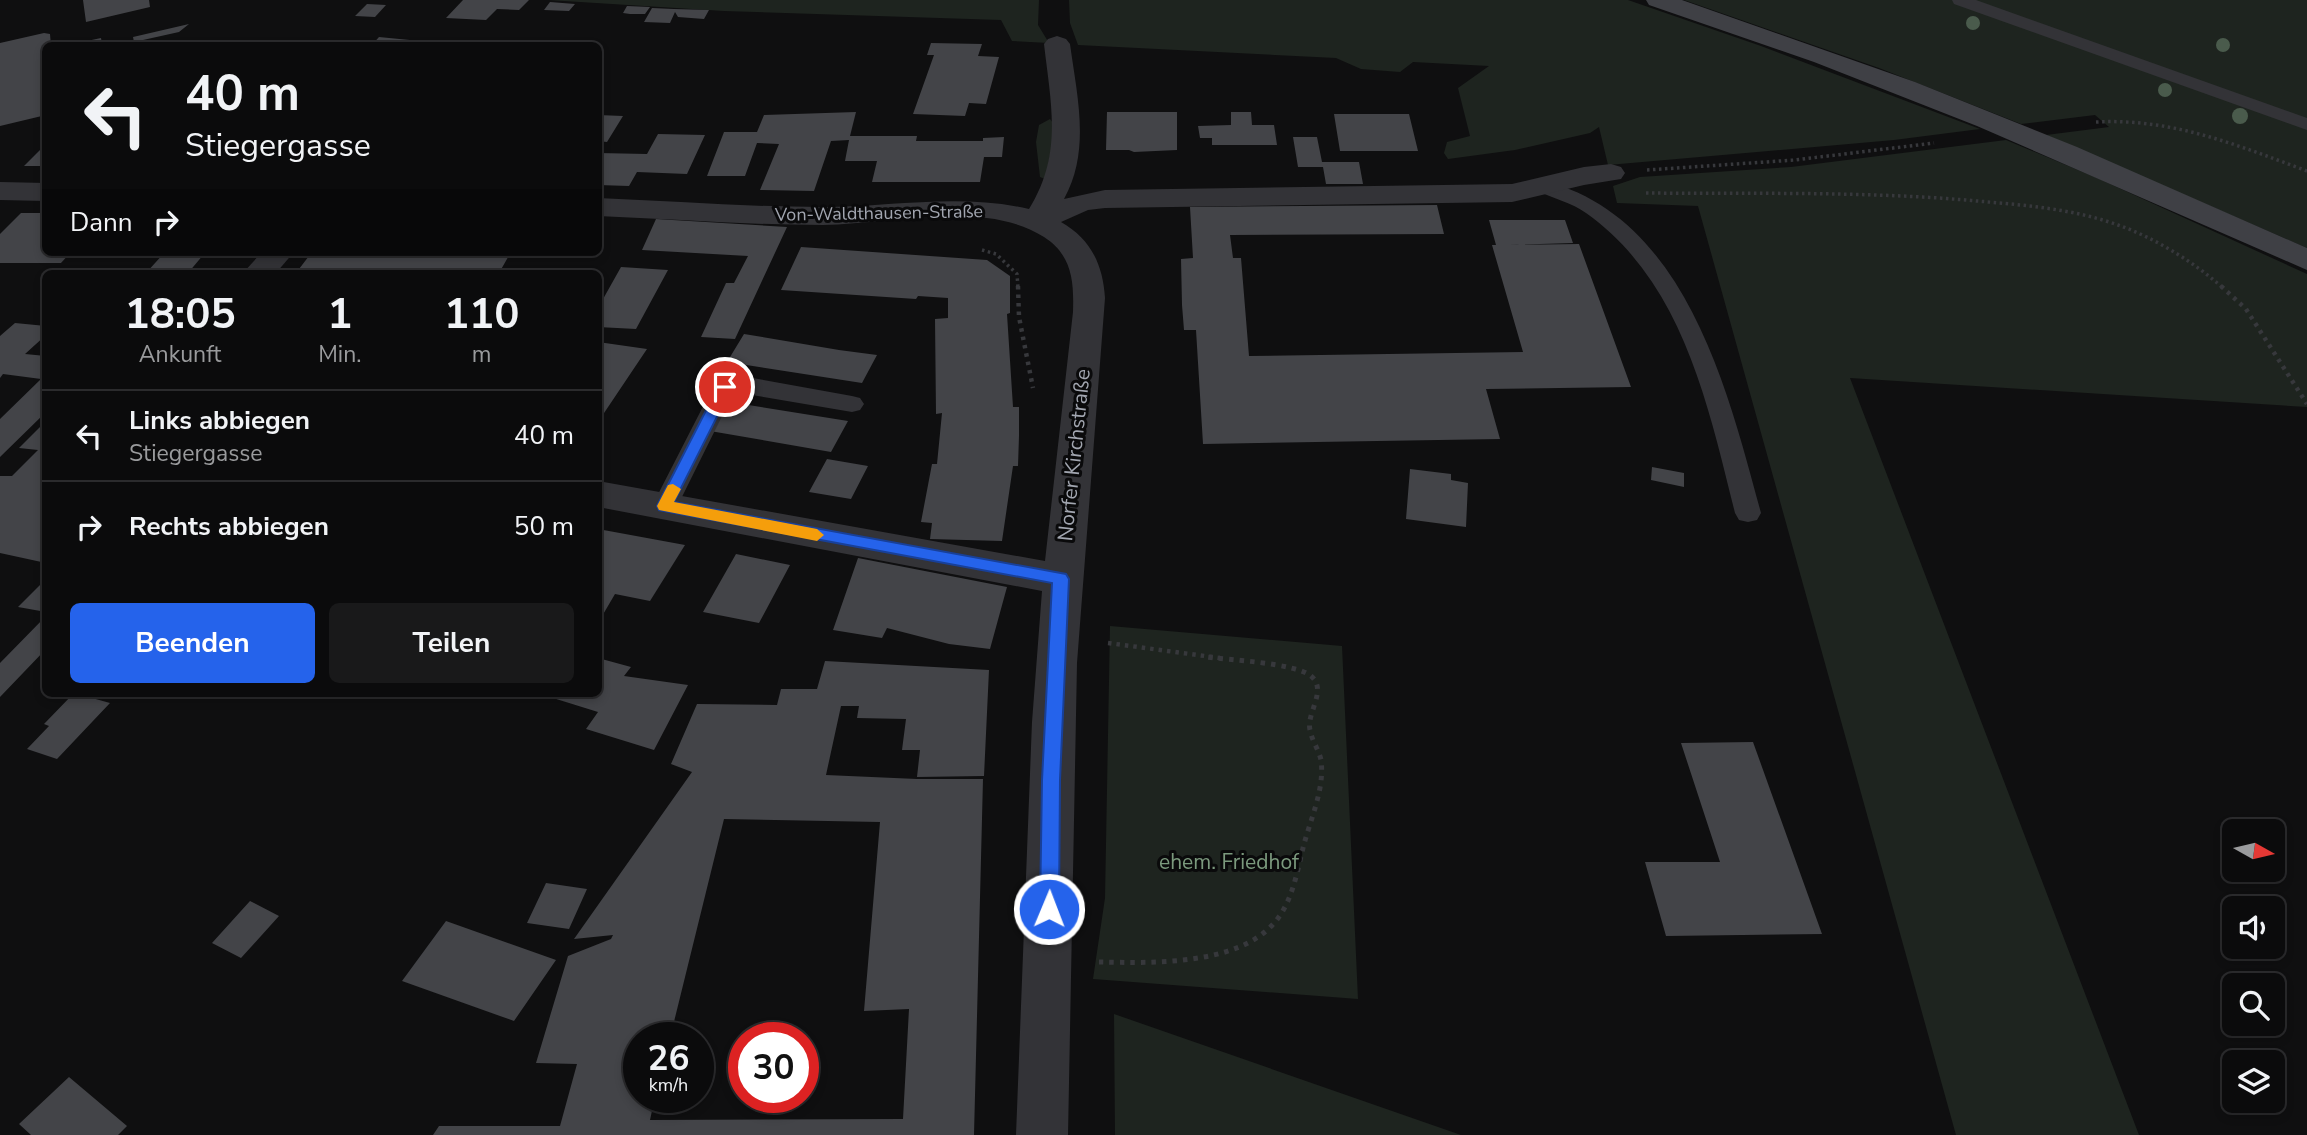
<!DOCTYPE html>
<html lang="de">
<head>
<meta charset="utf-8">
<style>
  :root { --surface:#0b0b0c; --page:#19191a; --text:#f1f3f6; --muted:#9a9b9d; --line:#2b2b2d; --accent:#2563eb }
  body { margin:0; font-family:"Nunito Sans",sans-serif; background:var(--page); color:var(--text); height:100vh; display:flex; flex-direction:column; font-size:26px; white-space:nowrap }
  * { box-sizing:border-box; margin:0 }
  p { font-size:23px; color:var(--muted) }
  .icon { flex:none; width:38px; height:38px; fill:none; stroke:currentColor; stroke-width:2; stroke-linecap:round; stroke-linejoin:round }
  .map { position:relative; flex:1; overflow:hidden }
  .details { position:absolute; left:42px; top:270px; width:560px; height:427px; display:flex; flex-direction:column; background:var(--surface); border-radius:10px; box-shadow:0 4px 10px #0003,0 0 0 2px var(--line) }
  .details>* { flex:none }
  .guide { position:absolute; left:42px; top:42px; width:560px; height:214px; border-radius:10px; box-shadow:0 4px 10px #0003,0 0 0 2px var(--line); background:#0b0b0c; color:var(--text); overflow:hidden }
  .needle { width:46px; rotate:98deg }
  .tools { position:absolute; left:2222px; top:819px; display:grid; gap:14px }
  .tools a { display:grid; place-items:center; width:63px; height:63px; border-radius:10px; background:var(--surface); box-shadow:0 4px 10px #0003,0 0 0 2px var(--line); font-size:35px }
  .speed { position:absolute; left:623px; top:1022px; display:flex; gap:14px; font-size:35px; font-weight:700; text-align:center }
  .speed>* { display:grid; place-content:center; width:91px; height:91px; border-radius:50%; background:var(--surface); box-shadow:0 4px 10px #0003,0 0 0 2px var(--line); line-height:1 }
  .speed small { font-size:18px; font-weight:400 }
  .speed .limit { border:10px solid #d22; background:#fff; color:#111 }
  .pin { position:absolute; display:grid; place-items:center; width:60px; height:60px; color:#fff; margin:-30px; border:4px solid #fff; border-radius:50%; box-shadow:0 2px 7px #0007 }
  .me { position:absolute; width:77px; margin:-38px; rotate:1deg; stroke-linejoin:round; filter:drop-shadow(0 0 5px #0008) }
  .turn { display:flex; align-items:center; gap:24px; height:147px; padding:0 28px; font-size:32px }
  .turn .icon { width:91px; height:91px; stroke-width:2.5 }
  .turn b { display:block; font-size:49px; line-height:60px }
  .then { display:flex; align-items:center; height:66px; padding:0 28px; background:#0003; gap:14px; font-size:26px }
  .eta { display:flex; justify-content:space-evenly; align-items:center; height:119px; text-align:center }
  .eta b { font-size:42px; font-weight:700; line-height:49px }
  .action { display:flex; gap:14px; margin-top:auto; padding:14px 28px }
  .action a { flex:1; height:80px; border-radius:10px; background:var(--accent); color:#fff; font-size:28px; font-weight:700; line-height:80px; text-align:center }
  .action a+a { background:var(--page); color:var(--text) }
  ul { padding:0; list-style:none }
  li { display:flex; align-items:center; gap:21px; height:91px; padding:0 28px; border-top:2px solid var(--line) }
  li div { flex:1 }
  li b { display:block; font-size:26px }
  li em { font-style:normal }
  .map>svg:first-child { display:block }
  .green { fill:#1e241f }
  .building { fill:#434448; fill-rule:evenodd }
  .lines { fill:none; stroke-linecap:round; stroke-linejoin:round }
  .path-far2 { stroke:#37383c; stroke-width:3.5; stroke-dasharray:2.5 3.5; stroke-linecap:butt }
  .path-far1 { stroke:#37383c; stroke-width:4.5; stroke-dasharray:3.5 5; stroke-linecap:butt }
  .path { stroke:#37383c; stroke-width:5; stroke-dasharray:4.5 6; stroke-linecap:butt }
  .lane { fill:#333337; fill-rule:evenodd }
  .street { fill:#333337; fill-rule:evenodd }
  .secondary { fill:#3f4045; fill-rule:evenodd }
  .tree { fill:#4a5b4c }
  .route { fill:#2563eb; stroke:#184099; stroke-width:2 }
  .slow { fill:#f59e0b }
  .labels { text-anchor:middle; stroke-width:6; stroke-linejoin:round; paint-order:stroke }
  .far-street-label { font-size:18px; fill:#a2a6b0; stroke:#0a0a0b }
  .street-label { font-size:21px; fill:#a2a6b0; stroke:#0a0a0b }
  .park-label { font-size:21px; fill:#7b997d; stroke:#0a0a0b }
</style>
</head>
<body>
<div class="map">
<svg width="2307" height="1135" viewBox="0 0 2307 1135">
  <rect width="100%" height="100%" fill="#0f0f10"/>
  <path class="green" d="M548,0H1039L1038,25L1049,43L1012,41L1001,20L724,11Z
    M1069,0H1628L1761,46L1980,129L1894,140L1608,165L1599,127L1590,133L1515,150L1448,159L1444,153L1447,142L1470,136L1458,88L1489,66L1413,62L1400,72L1361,69L1336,58L1078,45L1070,23Z
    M1684,0H2307V248L2046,135L2109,127L2095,115L2021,124L1879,68Z
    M1050,119L1056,127L1045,179L1040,177L1036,142L1039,125Z
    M2006,140L2097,178L2307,274V407L1850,378L2139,1135H1956L1698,206L1617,203L1613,186L1640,177L1791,167Z
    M1110,626L1342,646L1358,999L1093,979L1105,898Z
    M1114,1014L1461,1135H1115Z"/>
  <path class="building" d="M83,0H149L150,7L86,22Z
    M463,0H529L519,10L497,9L486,20L446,18Z
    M550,2L575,4L569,11L544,10Z
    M367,4L386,5L375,17L355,16Z
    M627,6L650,7L645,14H630L623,13Z
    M652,8L674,9L709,10L704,19L678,17L675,12L670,23L644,22Z
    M189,24L179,32L134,42L133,37Z
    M44,33L50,34L51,46H46V115L0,126V43Z
    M379,37L420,41L416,46H371Z
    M101,38L102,44L74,46L73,44Z
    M931,43L982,44L978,56L999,57L986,104L969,103L965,116L913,114L934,55H927Z
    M856,112L850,136H917L916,141H983V138L1004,137L1002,157H984L980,182H872L877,161H845L849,140L831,141L814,191L760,190L779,144L757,143L745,176H707L724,132H757L764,115Z
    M1107,112H1177V150L1134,152L1129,150H1106Z
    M1231,112H1251L1252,125H1274L1277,145H1212V138H1200L1198,126L1231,125Z
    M1334,114H1409L1418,151H1340Z
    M598,115L623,116L607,142L598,141Z
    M658,134L705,135L687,174L637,172L629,186L598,185V153L647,154Z
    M1293,137H1317L1322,162H1359L1363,184H1326L1323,167H1298Z
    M46,144V166H24Z
    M1437,205L1444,234L1230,235L1233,258H1241L1249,356L1523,352L1492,245H1496L1489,220H1565L1573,243L1508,245L1579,244L1631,387L1486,389L1500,439L1203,444L1196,330H1184L1182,305L1181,259L1193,258L1190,207Z
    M21,213H46V252H71L61,263H0V234Z
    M656,219L787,227L735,339L701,337L726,283H734L748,256L642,250Z
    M801,247L987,260L1010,276V313L1007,314L1013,407H1019V436L1018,466H1013L1002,541L930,539L932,523L921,522L932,464H937L942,413L936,414L935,319L948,318V298L918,296L916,299L781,290Z
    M165,252H210L204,254L188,273H146Z
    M312,252H511L499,273H296Z
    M621,267L668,270L636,329L598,327V308Z
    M15,323L46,326V335L25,354L46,356V412L0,457V419L41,379L3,374L0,378V336Z
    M744,334L839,350L877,355L862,383L727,362Z
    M598,342L647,349L598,422Z
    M730,402L848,421L831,452L710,431Z
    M46,421V563L0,553V476H12L38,450L19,448Z
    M827,459L868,466L851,499L809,492Z
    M1652,467L1684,473V487L1651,480Z
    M1410,469L1451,474V480L1468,483L1466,527L1406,519Z
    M598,529L685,545L650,601L615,594L598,623Z
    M736,554L790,565L759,623L703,612Z
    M858,558L1007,587L990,649L949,644L887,628L882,638L833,630Z
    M46,579V612L18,607Z
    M46,616V649L0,697V663Z
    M598,658L631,667L624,676L688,685L654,750L586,729L598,712L553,698L557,693H598Z
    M825,661L989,670L984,776L917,777L920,750H902L906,719L857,718L859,706H841L826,775L917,779H983L974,1135H433L439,1126H560L577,1064L536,1063L568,956L611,939L613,935L574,939L692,772L671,764L697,704L777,705L781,689H817ZM724,819L880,822L864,1011L909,1009L903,1119L650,1120L655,1097H639V1038H670Z
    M74,693L110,703L57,759L27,749L49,726L44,724Z
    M1753,742L1822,934L1666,936L1645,862H1720L1681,743Z
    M546,883L587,889L569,929L527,923Z
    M250,901L279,916L241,958L212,943Z
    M446,921L556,960L514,1021L402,981Z
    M69,1077L127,1126L118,1135H31L19,1124Z"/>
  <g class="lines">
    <path class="path-far2" d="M2096,122C2172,118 2237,145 2307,171
      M1647,170L1795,160L1934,143
      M1646,193C1756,194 1867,191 1977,201C2024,205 2074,209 2118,225C2155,238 2194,262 2223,288
      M982,250L996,254L1017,274L1018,288"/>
    <path class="path-far1" d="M1018,286L1019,317L1033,388
      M2221,286L2246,309L2307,404
      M1108,643L1220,658"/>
    <path class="path" d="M1099,962C1151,963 1238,966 1275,922C1292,902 1297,873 1303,848C1310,820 1325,789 1321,760C1319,750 1312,741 1310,730C1306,713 1328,690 1311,676C1295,663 1230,660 1207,657"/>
    <path class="lane" d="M1952,0H1976L2307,118V130L1954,4Z
      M1544,181C1686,216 1728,391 1761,513L1757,520L1748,522L1739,520L1735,513C1708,405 1683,282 1586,213C1572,203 1553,198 1537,191L1534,187L1537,183Z
      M736,375L852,396L860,398L864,404L860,410L852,412L734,392L674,513L665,515L656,513L652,506L713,387L717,381Z"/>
    <path class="street" d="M1057,36L1066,39L1070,44C1077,96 1091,150 1064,199L1105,190L1512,184L1584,167L1611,164L1621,167L1625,173L1621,179L1584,185L1512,202L1105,208L1088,210L1061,222C1091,239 1103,265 1105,298L1077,663L1068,1135H1016L1032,722L1042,591L598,507V481L1045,561L1073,312C1074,281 1072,255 1044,237C984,199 891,224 823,225C748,225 673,219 598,216V198C673,201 748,207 822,207C892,207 959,193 1029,209C1063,154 1051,105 1044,44L1048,39Z
      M0,182L46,183V201L0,200Z
      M262,252H294L276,273H243Z"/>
    <path class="secondary" d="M1646,0H1682L1915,82L2077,147L2307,248V270L1977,126L1814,62L1649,5Z"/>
  </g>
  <g class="tree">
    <circle cx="1973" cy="23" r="7"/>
    <circle cx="2223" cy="45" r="7"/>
    <circle cx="2165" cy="90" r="7"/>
    <circle cx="2240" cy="116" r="8"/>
  </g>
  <path class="route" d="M725,383L732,387L674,502L1066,574L1069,579L1060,780L1059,909L1056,916L1049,918L1043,916L1040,909L1042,780L1052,583L659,510L657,506L718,387Z"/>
  <path class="slow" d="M673,484L681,489L674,502L817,529L824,535L817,541L659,510L657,506L668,485Z"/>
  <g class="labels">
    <g class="far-street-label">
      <text transform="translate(879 213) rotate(-1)" y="6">Von-Waldthausen-Straße</text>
    </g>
    <g class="street-label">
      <text transform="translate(1074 455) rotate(-84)" y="7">Norfer Kirchstraße</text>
    </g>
    <g class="park-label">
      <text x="1229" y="869">ehem. Friedhof</text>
    </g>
  </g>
</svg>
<div class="tools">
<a><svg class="needle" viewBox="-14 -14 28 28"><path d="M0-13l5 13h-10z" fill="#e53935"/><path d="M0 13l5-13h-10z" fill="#9a9b9d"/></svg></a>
<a><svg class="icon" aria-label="sound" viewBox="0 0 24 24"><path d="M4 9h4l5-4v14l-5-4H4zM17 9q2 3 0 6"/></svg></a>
<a><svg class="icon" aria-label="search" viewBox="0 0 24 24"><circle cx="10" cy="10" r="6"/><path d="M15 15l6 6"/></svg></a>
<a><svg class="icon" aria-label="layers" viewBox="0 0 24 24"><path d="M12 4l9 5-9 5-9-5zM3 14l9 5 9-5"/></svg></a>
</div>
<div class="speed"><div>26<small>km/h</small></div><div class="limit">30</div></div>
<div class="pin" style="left:725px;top:387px;background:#d93025"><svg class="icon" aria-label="arrive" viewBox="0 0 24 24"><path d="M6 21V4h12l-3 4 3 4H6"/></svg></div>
<svg class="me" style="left:1049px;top:909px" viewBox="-20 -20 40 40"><circle r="17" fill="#2563eb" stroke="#fff" stroke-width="3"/><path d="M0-11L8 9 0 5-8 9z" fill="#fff"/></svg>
<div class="guide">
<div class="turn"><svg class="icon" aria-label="left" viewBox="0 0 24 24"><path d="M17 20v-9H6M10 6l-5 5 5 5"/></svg><div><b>40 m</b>Stiegergasse</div></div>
<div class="then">Dann<svg class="icon" aria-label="right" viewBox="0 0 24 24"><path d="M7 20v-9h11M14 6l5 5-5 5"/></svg></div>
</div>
<section class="details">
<div class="eta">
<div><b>18:05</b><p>Ankunft</p></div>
<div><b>1</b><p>Min.</p></div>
<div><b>110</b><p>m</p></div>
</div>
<ul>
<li><svg class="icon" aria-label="left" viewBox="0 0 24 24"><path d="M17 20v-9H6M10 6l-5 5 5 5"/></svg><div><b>Links abbiegen</b><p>Stiegergasse</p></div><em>40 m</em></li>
<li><svg class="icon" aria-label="right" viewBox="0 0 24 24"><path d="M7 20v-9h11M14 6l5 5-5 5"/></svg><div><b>Rechts abbiegen</b></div><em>50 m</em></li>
</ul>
<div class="action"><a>Beenden</a><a>Teilen</a></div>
</section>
</div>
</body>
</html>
